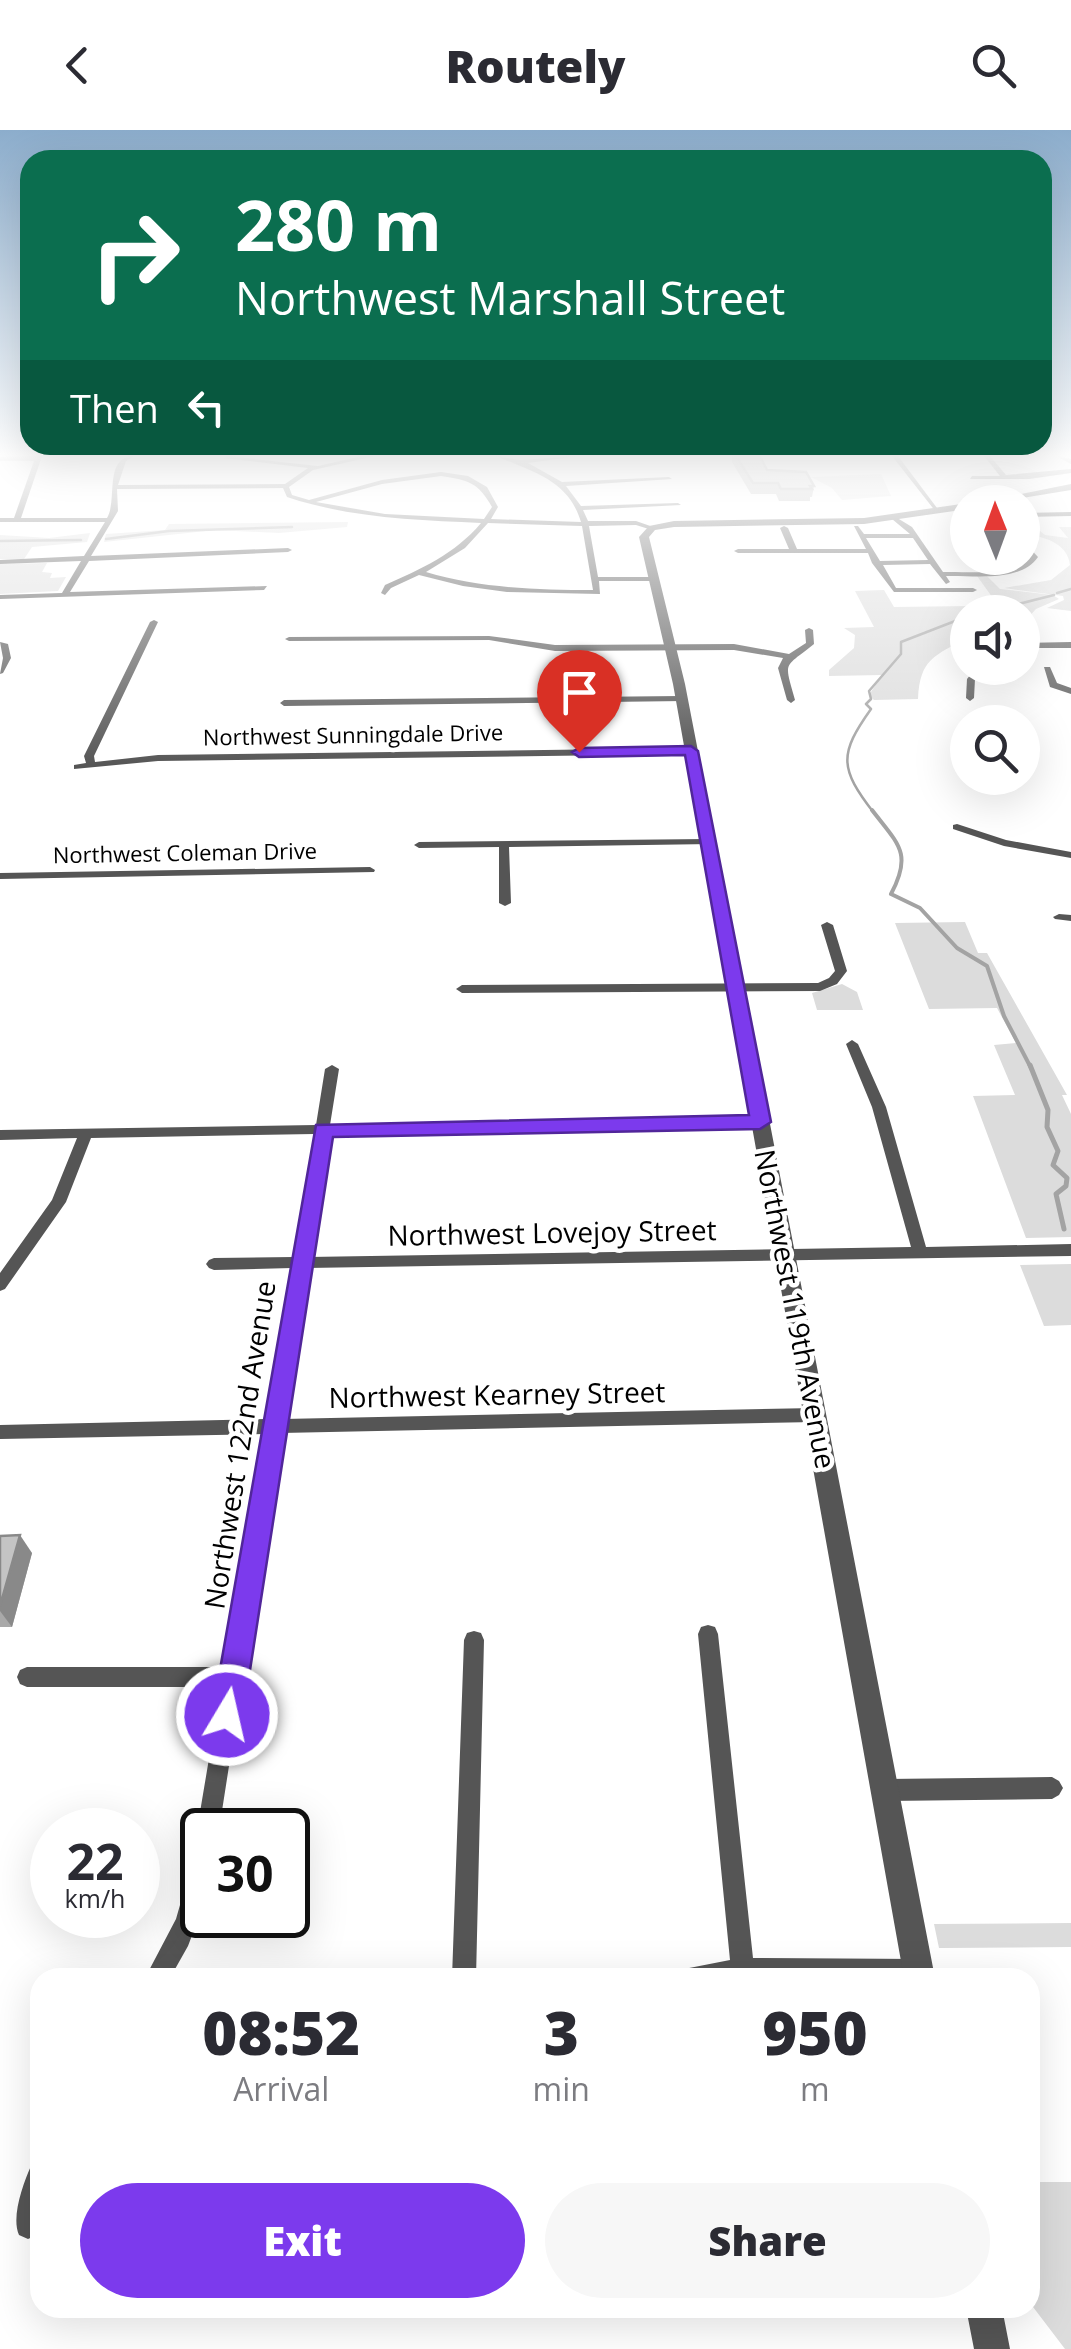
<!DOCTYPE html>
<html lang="en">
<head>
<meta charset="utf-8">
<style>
  :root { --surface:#fff; --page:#f7f7f7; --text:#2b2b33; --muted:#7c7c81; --accent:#7c3aed }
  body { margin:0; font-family:"Open Sans",sans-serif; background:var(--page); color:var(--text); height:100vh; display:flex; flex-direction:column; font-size:38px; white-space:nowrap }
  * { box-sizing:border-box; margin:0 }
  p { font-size:32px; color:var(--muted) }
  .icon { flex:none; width:55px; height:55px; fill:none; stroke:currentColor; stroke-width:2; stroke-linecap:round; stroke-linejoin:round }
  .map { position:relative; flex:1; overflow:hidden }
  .panel { position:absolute; left:30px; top:1838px; width:1010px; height:350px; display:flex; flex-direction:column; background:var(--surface); border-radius:30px; box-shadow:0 10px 40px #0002 }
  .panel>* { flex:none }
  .guide { position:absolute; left:20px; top:20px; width:1032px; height:305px; border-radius:30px; box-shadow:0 10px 40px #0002; background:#0b6e4f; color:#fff; overflow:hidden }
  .needle { width:65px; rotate:359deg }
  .buttons { position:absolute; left:950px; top:355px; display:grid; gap:20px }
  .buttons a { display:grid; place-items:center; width:90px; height:90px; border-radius:50%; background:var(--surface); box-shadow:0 10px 40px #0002; font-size:50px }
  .speed { position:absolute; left:30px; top:1678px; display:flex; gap:20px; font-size:50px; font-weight:700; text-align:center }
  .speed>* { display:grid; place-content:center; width:130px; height:130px; border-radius:50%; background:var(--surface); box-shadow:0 10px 40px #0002; line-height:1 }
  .speed small { font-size:25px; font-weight:400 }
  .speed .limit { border:5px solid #111; border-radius:15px; background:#fff; color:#111 }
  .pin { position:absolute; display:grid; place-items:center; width:85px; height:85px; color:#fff; margin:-102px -42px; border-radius:50% 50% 50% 0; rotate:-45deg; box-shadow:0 0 10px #0007 }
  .pin .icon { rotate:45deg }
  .me { position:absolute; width:110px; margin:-55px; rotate:9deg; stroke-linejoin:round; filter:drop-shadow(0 0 8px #0008) }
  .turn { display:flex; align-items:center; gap:35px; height:210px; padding:0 50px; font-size:45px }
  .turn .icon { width:130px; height:130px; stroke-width:2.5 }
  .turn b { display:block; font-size:70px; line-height:85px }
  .then { display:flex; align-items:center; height:95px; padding:0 50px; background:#0003; gap:20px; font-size:38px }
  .eta { display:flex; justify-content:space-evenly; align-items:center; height:170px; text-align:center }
  .eta b { font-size:60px; font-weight:800; line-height:70px }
  .action { display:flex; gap:20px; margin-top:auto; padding:20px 50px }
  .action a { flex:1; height:115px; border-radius:60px; background:var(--accent); color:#fff; font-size:40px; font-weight:800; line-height:115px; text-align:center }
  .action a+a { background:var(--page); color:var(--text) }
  header { display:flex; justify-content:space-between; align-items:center; height:130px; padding:0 50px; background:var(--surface); font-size:45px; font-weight:800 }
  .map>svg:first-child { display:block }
  .green { fill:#dcdcdc }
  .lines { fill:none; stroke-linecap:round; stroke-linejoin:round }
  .stream-far2 { stroke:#a3a3a3; stroke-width:2.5 }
  .stream-far1 { stroke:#a3a3a3; stroke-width:4 }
  .stream { stroke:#a3a3a3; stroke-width:5 }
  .minor { fill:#555; fill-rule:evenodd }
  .tertiary { fill:#555; fill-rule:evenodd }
  .wall { fill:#a9a9a9 }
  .shaded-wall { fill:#898989 }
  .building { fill:#c4c4c4; stroke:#898989; stroke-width:2.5 }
  .route { fill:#7c3aed; stroke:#51269a; stroke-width:2.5 }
  .labels { text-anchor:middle; stroke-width:9; stroke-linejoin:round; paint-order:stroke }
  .far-street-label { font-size:22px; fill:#000; stroke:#fff }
  .street-label { font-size:28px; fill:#000; stroke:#fff }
</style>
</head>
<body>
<header><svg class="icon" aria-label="back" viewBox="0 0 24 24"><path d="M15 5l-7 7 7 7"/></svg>Routely<svg class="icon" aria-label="search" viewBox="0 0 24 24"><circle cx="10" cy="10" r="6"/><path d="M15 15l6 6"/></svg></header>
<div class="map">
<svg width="1071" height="2219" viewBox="0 0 1071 2219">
  <rect width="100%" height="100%" fill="#fff"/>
  <path class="green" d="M881,344L891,366L842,370L832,358L811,347Z
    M1023,387L1045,405L1068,408L1059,397H1071V481L1047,478L1064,470L1063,466L1004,458L1051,450L1070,435C1068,413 1042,405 1023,405Z
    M348,392L347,397L279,403L215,400L104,412L106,404L165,400L169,394Z
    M90,403L87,412L32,417L24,429H0V405L49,408Z
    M47,433L42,442L52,443L50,448L66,447L58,461L0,464V434Z
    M977,446H987L1000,459L1053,465L1059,469L1036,479L1024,492L1022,482H968L967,508C935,526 920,528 918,569L874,570L869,565L882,545L829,546V540L854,518L855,505L844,498L874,497L855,461L884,460L894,477L972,476L995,471Z
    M965,792L978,823H987L1067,965H1062L1071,984V1107L1026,1108L973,966L1015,965L994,915L1016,913L997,878L929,879L895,793Z
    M842,854L857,862L863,880H817L812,863Z
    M1071,1134V1195L1044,1196L1020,1135Z
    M1071,1793V1817L939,1818L934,1794Z
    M1030,2052H1071V2219H1065L1030,2173Z"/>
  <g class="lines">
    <path class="stream-far2" d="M106,409L169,401L292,397
      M0,411L81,410
      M1057,463L1071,459
      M987,482L1054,465
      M874,683C839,638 839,624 871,579L866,574L871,569L869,561L901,524V512L968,486"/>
    <path class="stream-far1" d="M872,680C898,714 913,723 891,764L920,778L957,818L987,836L1004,886L1031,938"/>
    <path class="stream" d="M1030,935L1048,980L1047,997L1058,1021L1053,1035L1067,1048L1066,1056L1056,1064L1064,1099"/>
    <path class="minor" d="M42,326L21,388H107C118,370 103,327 134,326L126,331L118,355L285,354L308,338L224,328L228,326L318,336L362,326H375L313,340L289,357L292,365L309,370L382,350L441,342L468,346L487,357L498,377L491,389L581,392C568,349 532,342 496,326L520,330L578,326L528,333L562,352L669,347L672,349L566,356L581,376L678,373L681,375L583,380L588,391H636L656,398L652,400L636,395L589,396L598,447H654L657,451H599L600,464L507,462L463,456L419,445L391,458L385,465L381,463L385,455C421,439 455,424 481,393C415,390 350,388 287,367L283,358L117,359L118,381L91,426L288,418L292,420L288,422L89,431L70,462L267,456L264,460L0,469V465L62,463L81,431L0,434V430L84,426L105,392H0V388H14L34,331H0V327ZM441,346C468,350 478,352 492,377L484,389L385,384L316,372L382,354ZM488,393L582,396L593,460C536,460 480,458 426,442L465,418Z
      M892,326H898L940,382H936Z
      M984,326H990L1006,345L1071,339V343L1029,349H970L972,346H1000Z
      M1057,326L1071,329V334L1058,327Z
      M952,376L968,383V388L950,379Z
      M1071,382V386L1022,387V383Z
      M894,386L912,397L943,442C969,441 1011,448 1030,427L1022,417V410L1038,427C1020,453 974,445 946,446L950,452L946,454L930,434L883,435L896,458H973L977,460L973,462H894L872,433L868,423H738L734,421L738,419H789L780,398L784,396L788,398L797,419H866L854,396H858L864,404H910L892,389ZM866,408H913L928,430L880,431Z
      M154,490L158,492L94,626L95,632L158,625L691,618L696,621L691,624L158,631L74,639V635L86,633L84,626L150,492Z
      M809,498L813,500L814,514C783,539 784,530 795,570L791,573L787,570L778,538L783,528L734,520L555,521L489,510L289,511L285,509L289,507L489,506L555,515L734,514L789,524L806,513L805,500Z
      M0,512L8,514L11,528L3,543L0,544L3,528Z
      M1071,512V518H1022V513Z
      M1044,537H1050L1057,553L1071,558V564L1050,557Z
      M976,538H984L975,549L974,568L970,571L966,568L967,549Z
      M681,566L685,569L684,571L284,576L280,573L284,570Z
      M957,694L1006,710L1071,722V728L1004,716L953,699V695Z
      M708,709L713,712L712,714L509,717L511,773L505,776L499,773V717L419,718L414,715L419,712Z
      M370,737L375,740L374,742L0,749V743Z
      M1059,784L1071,785V791L1055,789L1053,787Z
      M827,792L833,795L847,841L837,854L820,861L462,863L456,859L462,855L818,853L829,848L835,841L821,795Z
      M852,910L858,914L886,977L926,1117L1071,1114V1126L307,1138L283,1289L815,1278L821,1280L823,1285L821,1290L815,1292L281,1303L219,1700H202V1709L197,1700L221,1557H27L20,1554L17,1547L20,1540L27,1537H225L264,1304L0,1309V1295L266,1289L292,1138L214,1140L209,1138L206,1134L209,1130L214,1128L294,1127L314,1004L91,1008L66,1072L5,1159L0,1161V1143L52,1070L77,1008L0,1010V1000L316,995L325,939L332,935L339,939L330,995L760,987L767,992L765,995L328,1004L309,1127L911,1117L872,977L846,914Z
      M708,1495L715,1497L718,1504L753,1828L919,1829L927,1833L931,1841L928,1848H676L679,1840L730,1830L698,1504L701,1497Z
      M474,1501L481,1503L484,1510L476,1848H452L464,1510L467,1503Z
      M1052,1647L1059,1651L1063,1658L1059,1665L1052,1669L886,1671L879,1667L875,1660L879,1653L886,1649Z
      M202,1723V1779L188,1816L170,1848H145L176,1789L194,1726Z
      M40,2032V2098L37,2105L28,2109L19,2105C11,2087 23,2054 31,2036Z"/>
    <path class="tertiary" d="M1071,354V360L998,372H981Z
      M968,373V379L864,394L674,397L655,400L649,407L685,554L935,1848H904L673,554L639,407L649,396L674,391L864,388Z
      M966,2178H1002L1010,2219H974Z"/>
  </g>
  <path class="wall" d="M732,326H760L767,340L814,356L812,367H810V371H779L776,364H751L732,332Z
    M0,1406L32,1423L12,1497H0Z"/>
  <path class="shaded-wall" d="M20,1405L32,1423L12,1497L0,1481V1476Z"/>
  <path class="building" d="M736,326H760L767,340L806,342L814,356H810L812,359H781L778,353H753Z
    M20,1405L0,1476V1406Z"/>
  <linearGradient id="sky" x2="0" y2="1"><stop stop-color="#8cadcc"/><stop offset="0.51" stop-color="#fff"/><stop offset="1" stop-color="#fff" stop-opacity="0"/></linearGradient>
  <rect width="1071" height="637" fill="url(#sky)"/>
  <path class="route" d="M691,616L698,621L771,992L760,999L333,1007L243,1585L238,1596L227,1600L216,1596L212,1585L316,995L749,985L685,625L579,627L572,622L579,618Z"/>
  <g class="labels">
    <g class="far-street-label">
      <text transform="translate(353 605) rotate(-1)" y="8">Northwest Sunningdale Drive</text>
      <text transform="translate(185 723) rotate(-1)" y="8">Northwest Coleman Drive</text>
    </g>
    <g class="street-label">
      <text transform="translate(552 1103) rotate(-1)" y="10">Northwest Lovejoy Street</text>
      <text transform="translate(795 1179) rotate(79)" y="10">Northwest 119th Avenue</text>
      <text transform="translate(497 1265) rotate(-1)" y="10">Northwest Kearney Street</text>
      <text transform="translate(240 1315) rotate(-81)" y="10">Northwest 122nd Avenue</text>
    </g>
  </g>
</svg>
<div class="buttons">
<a><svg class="needle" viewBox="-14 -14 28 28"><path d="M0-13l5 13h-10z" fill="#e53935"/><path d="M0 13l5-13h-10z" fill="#7c7c81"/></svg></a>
<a><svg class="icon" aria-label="sound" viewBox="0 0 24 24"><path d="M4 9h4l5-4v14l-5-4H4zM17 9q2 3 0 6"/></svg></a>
<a><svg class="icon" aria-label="search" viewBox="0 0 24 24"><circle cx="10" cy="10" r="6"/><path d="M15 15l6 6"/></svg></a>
</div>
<div class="speed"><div>22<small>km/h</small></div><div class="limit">30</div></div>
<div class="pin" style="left:579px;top:622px;background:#d93025"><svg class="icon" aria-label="arrive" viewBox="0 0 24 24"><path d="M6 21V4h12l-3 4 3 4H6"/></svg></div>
<svg class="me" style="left:227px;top:1585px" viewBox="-20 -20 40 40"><circle r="17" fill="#7c3aed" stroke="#fff" stroke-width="3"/><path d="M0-11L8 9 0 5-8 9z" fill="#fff"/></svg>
<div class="guide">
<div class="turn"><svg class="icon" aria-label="right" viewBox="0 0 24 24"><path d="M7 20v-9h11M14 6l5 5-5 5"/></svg><div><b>280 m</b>Northwest Marshall Street</div></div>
<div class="then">Then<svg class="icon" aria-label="left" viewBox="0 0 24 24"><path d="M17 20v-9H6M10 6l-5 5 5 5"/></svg></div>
</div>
<section class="panel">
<div class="eta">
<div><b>08:52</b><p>Arrival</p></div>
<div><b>3</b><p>min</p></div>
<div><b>950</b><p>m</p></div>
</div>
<div class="action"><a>Exit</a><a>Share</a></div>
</section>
</div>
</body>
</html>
